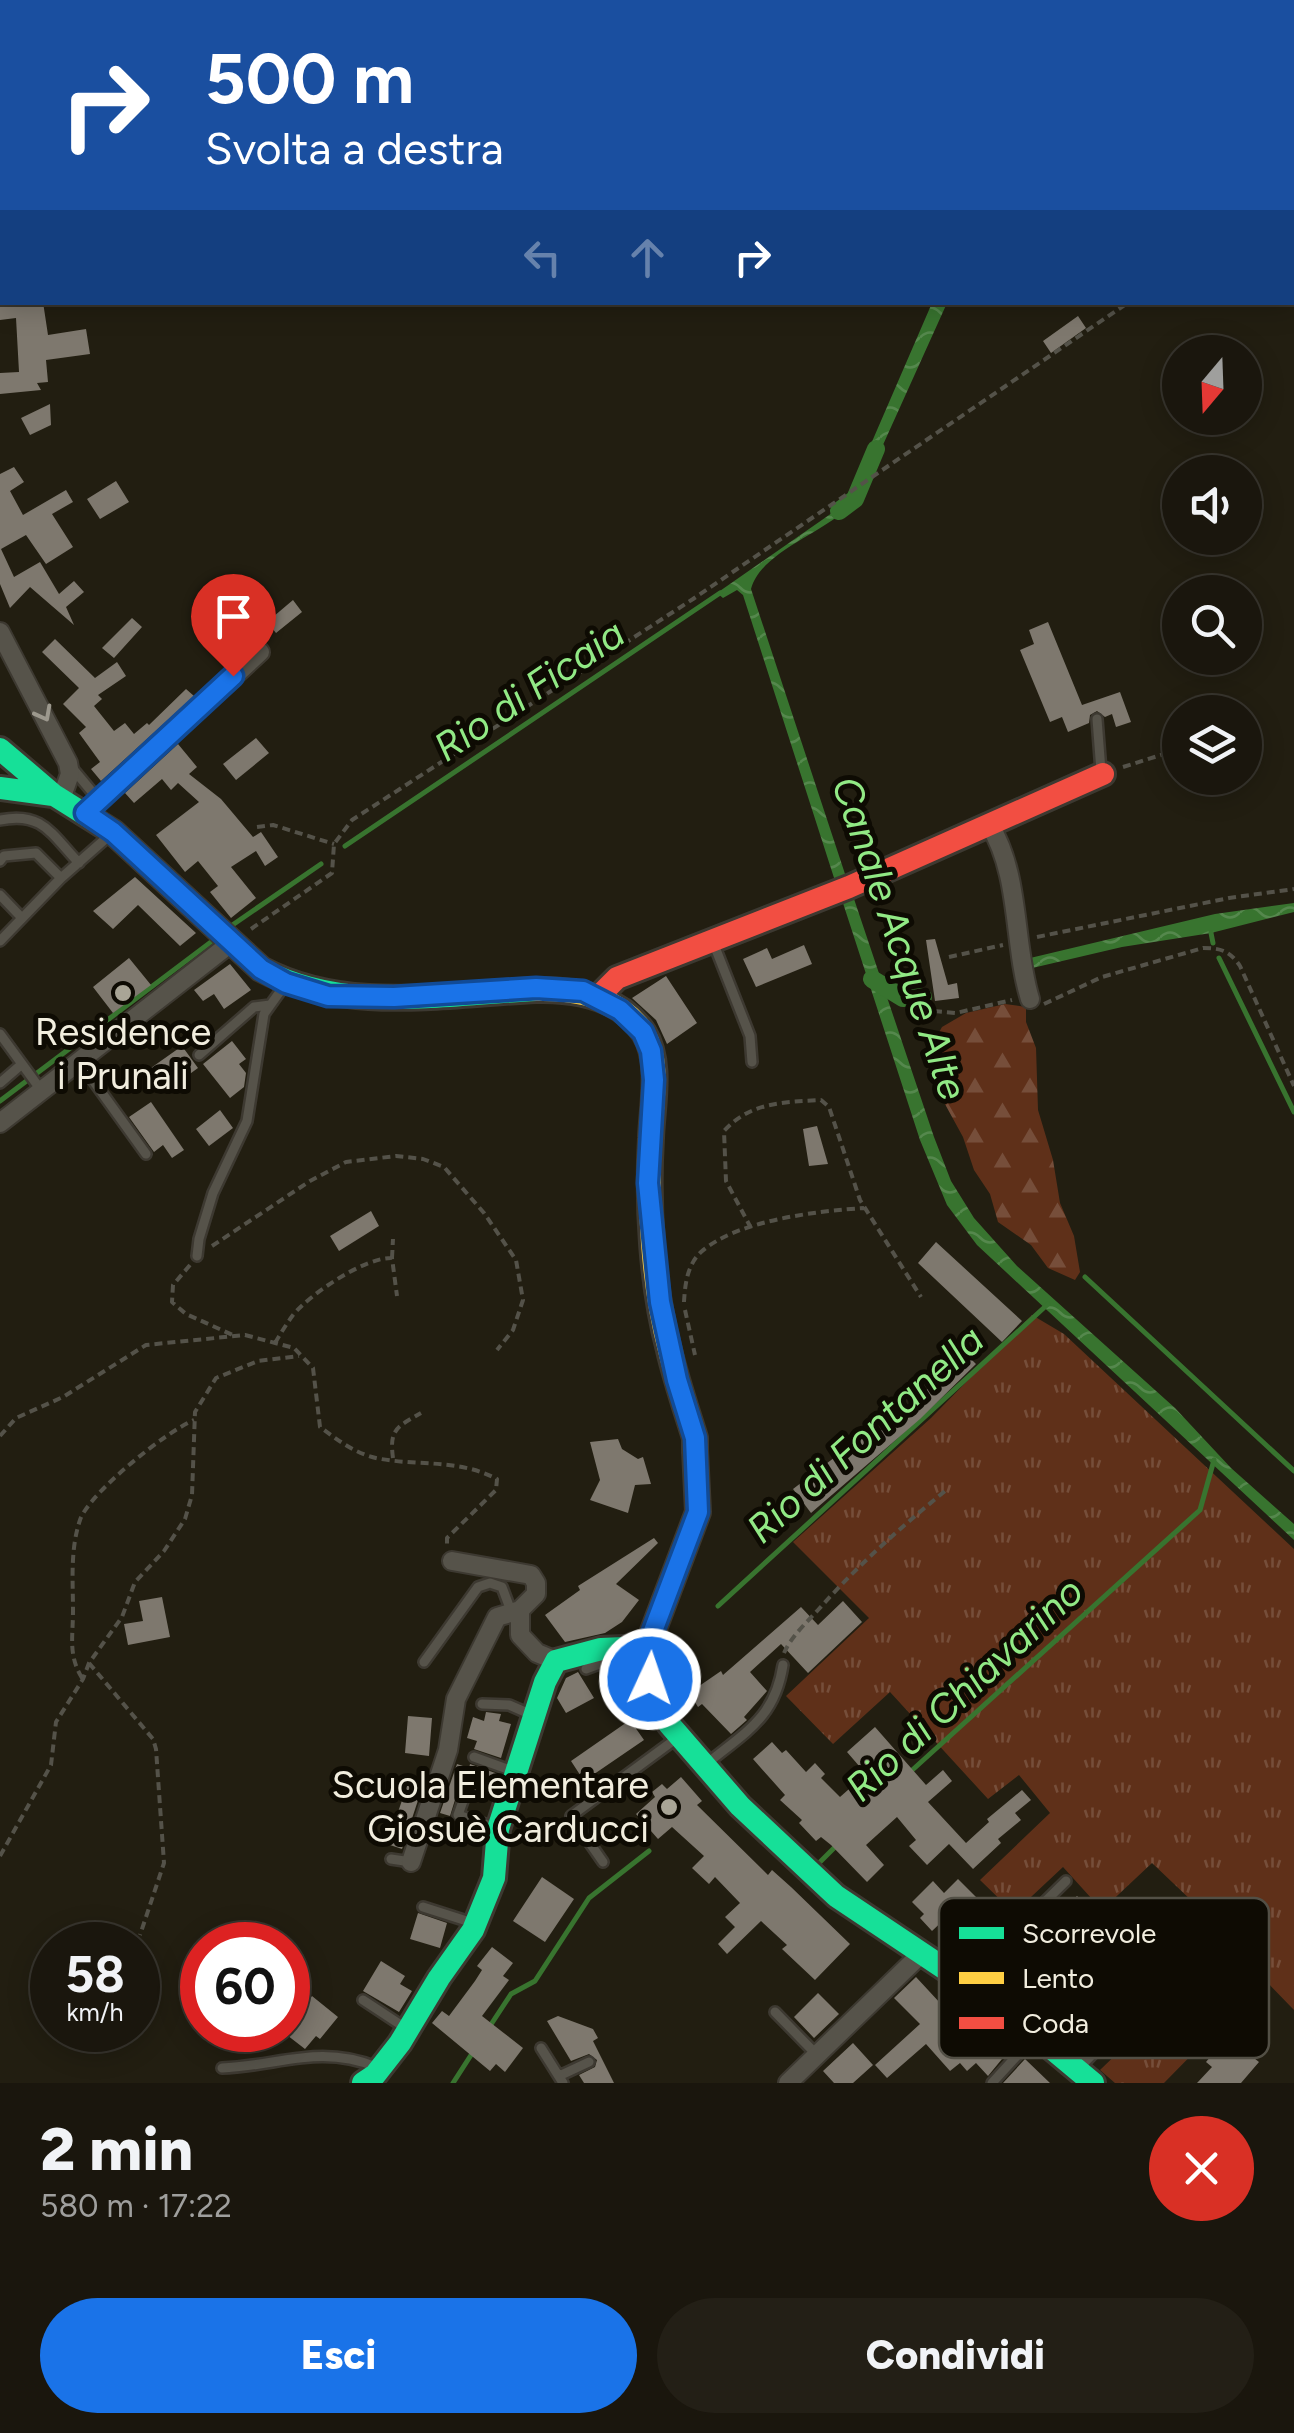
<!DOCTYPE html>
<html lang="it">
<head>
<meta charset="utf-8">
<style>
  :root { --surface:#1a160d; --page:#231f16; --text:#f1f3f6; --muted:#9f9f9d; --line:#38352e; --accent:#1a73e8 }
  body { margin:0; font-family:Figtree,sans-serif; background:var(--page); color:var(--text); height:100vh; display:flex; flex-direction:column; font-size:38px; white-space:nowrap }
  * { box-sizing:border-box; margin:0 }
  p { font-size:32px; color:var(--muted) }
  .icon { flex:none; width:55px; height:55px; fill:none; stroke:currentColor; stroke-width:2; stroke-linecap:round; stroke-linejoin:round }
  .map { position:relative; height:2083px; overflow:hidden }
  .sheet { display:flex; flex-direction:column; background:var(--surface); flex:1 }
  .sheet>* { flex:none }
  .banner { position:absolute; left:0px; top:0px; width:1295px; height:305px; box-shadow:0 5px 25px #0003,0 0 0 2px var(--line); background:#1a4fa0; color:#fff; overflow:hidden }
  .needle { width:65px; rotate:199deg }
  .controls { position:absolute; left:1162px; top:335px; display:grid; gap:20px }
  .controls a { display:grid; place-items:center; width:100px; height:100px; border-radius:50%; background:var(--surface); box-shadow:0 5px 25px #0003,0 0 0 2px var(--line); font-size:50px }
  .speed { position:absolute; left:30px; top:1922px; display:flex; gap:20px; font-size:50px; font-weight:700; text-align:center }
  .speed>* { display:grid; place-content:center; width:130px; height:130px; border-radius:50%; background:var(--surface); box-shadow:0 5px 25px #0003,0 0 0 2px var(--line); line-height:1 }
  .speed small { font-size:25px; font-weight:400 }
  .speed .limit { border:15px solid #d22; background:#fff; color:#111 }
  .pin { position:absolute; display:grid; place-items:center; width:85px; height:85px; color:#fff; margin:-102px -42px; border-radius:50% 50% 50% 0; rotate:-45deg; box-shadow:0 0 10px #0007 }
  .pin .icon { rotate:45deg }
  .me { position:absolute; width:110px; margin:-55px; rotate:3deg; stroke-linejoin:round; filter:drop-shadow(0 0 8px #0008) }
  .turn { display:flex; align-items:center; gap:35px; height:210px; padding:0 40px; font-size:45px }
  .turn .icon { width:130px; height:130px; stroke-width:2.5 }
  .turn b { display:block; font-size:70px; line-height:85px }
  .lanes { display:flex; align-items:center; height:95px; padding:0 40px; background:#0003; justify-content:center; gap:50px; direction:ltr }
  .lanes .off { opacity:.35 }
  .round { display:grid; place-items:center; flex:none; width:105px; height:105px; border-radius:52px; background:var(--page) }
  .summary { display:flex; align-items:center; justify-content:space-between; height:170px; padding:0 40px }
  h1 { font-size:60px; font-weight:800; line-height:75px }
  .action { display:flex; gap:20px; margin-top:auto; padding:20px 40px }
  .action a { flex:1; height:115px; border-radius:60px; background:var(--accent); color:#fff; font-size:40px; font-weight:800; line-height:115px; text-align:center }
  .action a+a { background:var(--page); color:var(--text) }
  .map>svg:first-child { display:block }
  .grass { fill:url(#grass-tufts) }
  .forest { fill:url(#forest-firs) }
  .water { fill:url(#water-waves) }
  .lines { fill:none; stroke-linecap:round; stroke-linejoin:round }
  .stream { stroke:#38742f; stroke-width:5 }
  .canal { stroke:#38742f; stroke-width:18 }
  .building { fill:#7e786e }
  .lane-casing { stroke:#3d3931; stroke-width:14 }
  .street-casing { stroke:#3d3931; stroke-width:22 }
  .fast-casing { stroke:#3d3931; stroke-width:28 }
  .slow-casing { stroke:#3d3931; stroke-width:28 }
  .jam-casing { stroke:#3d3931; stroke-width:28 }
  .path { stroke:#545249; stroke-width:4; stroke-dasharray:8 5; stroke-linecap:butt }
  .lane { stroke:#56534a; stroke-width:9 }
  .street { stroke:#56534a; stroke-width:18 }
  .fast { stroke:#16e098; stroke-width:22 }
  .slow { stroke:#ffcf43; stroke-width:22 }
  .jam { stroke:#f24e42; stroke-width:22 }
  .oneway { stroke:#9c988d }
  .route-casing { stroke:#114b97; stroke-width:25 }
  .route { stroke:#1a73e8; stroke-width:18 }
  .poi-dot { fill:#a9a596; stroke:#0e0b03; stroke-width:4 }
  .labels { text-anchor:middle; stroke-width:10; stroke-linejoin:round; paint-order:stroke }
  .poi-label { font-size:38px; fill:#f1edde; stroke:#0e0b03 }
  .water-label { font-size:40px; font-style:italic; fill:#91e985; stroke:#0e0b03 }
  .key { fill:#0e0b03; stroke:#524f45; stroke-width:2.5 }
  .key-label { font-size:28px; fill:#f1edde }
</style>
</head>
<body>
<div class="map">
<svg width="1294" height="2083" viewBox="0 0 1294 2083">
  <defs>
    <pattern id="grass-tufts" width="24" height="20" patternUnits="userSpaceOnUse" patternTransform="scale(2.5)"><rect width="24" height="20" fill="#5f3019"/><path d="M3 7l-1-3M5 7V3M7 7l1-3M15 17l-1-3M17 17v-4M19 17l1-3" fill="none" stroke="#764e3a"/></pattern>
    <pattern id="forest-firs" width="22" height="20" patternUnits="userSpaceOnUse" patternTransform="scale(2.5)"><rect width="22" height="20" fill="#5f3019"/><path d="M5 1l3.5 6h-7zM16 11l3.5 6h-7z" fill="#764e3a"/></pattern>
    <pattern id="water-waves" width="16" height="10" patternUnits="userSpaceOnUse" patternTransform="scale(2.5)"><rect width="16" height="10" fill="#38742f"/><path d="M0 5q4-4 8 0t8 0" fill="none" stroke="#55884d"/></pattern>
  </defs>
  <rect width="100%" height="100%" fill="#221e11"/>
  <path class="grass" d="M1032,1315L1064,1334L1294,1549V2010L1265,1980L1164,2083H1115L1100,2070L1234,1941L1152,1863L1102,1910L1063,1867L1014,1913L980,1880L1050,1813L1019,1775L988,1799L890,1692L833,1744L786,1696L869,1618L793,1542L931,1418Z"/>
  <path class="forest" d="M1005,1004L1026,1007V1022L1036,1048L1038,1110L1053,1160L1060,1203L1074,1236L1080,1272L1075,1280L1048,1268L1031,1245L998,1222L990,1194L974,1170L963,1137L940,1095L931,1065L932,1045L942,1027L966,1013Z"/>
  <path class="water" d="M932,303H947L873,467L858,474Z
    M865,490C839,530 762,547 751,589L847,880L836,884L743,595L737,590L723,598L717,593Z
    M852,893L934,1137L951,1181L974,1218L1017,1266L1175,1408L1231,1468L1294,1524V1540L977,1245L947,1205L920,1140L841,897Z
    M1294,903V912L1211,933L1122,947L1028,969L1026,959L1215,914Z"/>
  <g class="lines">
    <path class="stream" d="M345,846L720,593
      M231,926L321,864
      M1211,933L1213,943
      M1219,958L1294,1112
      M0,1101L211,942
      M1085,1277L1294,1471
      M718,1606L1048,1304
      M909,1773L1200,1510L1214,1460
      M817,1865L837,1845
      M490,2026L511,1994L535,1981L589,1898L649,1851
      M453,2083L473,2052"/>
    <path class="canal" d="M839,511L855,499L876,449
      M872,979L903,998L923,997"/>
  </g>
  <path class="building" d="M0,302H43L48,335L86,329L90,354L46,360L48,382L37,383L41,390L0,394V373L19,372L16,318L0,320Z
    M1078,316L1086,328L1051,353L1043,341Z
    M50,404L51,425L30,435L21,418Z
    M14,467L24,482L10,491L23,515L66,490L73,502L52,514L73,547L46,564L26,535L1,549L14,577L40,562L59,594L74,581L84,592L66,607L74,625L30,587L10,608L0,584V474Z
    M116,481L129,502L100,519L87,499Z
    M244,588L258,605L212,642L198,625Z
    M293,600L302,612L276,633L267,622Z
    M132,618L142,627L114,658L102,648Z
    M1048,622L1082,705L1120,692L1131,722L1116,727L1112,714L1105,717L1097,711L1090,715L1089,723L1068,732L1062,717L1050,722L1020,650L1034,644L1029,630Z
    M55,639L95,678L117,662L126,676L98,695L102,699L94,706L114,731L125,723L134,734L147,723L149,725L186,689L194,696L101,781L91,769L100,762L79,733L86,727L63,704L79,688L42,652Z
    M256,738L269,753L236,780L223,764Z
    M178,744L197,767L189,774L221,799L253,837L261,832L278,857L265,866L256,851L231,867L256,898L231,918L210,892L218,886L198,861L185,872L156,835L199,802L178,783L171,790L162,779L134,803L125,793Z
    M135,877L196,933L180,946L138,905L113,929L93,911Z
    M935,939L948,985L957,983L959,998L935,1001L926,940Z
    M804,945L812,964L756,987L743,959L767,948L772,959Z
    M129,958L151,985L113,1013L93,987Z
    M230,964L251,990L224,1009L214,994L203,1001L194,990Z
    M666,976L697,1023L667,1044L656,1020L632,998Z
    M232,1041L246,1059L239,1064L246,1073L244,1087L230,1098L203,1064Z
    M182,1046L198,1068L165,1092L148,1070Z
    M151,1102L184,1150L172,1158L163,1145L154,1152L129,1117Z
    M220,1110L233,1128L209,1146L196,1129Z
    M817,1126L828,1164L809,1166L803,1129Z
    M371,1211L379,1226L339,1251L330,1236Z
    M936,1242L1022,1321L1002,1342L918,1263Z
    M966,1354L976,1364L920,1419L811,1513L793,1489L868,1432L873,1438Z
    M618,1439L622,1449L638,1459L643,1457L651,1484L635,1485L628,1513L590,1500L600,1480L590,1442Z
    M654,1538L658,1543L616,1584L639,1600L622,1622L605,1633L565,1642L545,1615L580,1590L578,1586Z
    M162,1597L170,1637L128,1645L124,1624L143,1621L139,1601Z
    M843,1601L862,1622L808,1673L781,1644L750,1672L767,1691L744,1717L747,1720L731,1734L702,1704L698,1707L689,1693L721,1671L723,1675L801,1607L818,1625Z
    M578,1672L594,1698L566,1713L557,1698L566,1678Z
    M486,1712L501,1714L499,1721L511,1724L501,1758L474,1749L477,1741L467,1738L473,1717L484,1721Z
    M408,1716L432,1718L429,1756L405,1753Z
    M630,1720L644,1740L584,1781L571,1761Z
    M875,1727L926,1785L943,1770L952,1781L928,1802L966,1843L989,1822L987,1819L1022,1790L1031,1800L1015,1813L1021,1820L998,1839L1001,1843L973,1869L949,1844L927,1865L909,1846L916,1840L897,1817L866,1845L884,1865L867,1882L831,1845L821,1837L816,1841L799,1823L802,1820L780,1800L785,1795L753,1759L772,1742L782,1753L786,1750L806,1772L815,1763L825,1774L821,1778L840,1797L866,1774L847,1752Z
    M457,1764L469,1768L470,1764L498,1774L491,1799L458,1790L450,1816L440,1813Z
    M681,1777L702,1801L697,1805L768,1875L772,1870L791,1887L850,1944L815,1980L782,1949L787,1945L761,1921L727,1954L718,1944L735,1927L725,1917L740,1903L715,1877L709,1884L692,1868L704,1856L672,1827L658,1839L636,1814L655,1797L652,1792L662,1784L667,1789Z
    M409,1780L423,1785L402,1849L387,1844Z
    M542,1877L574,1899L545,1942L513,1921Z
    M958,1879L994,1915L986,1923L999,1936L977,1954L965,1942L970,1936L949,1915L932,1931L920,1918L924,1914L912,1902L933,1881L944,1893Z
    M1077,1896L1087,1906V1911L1066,1932L1053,1919Z
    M418,1913L447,1923L440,1948L410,1939Z
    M492,1947L513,1963L503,1976L509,1980L482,2016L523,2048L505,2072L496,2064L490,2071L432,2023L442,2011L449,2016L475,1981L482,1970L477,1966Z
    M381,1961L405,1976L400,1984L412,1991L399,2012L363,1991Z
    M916,1977L941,2004L951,1995L977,2022L983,2016L997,2030L985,2041L1002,2059L988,2076L976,2063L967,2071L960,2063L950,2071L926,2044L887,2078L875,2065L920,2024L894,1998Z
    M818,1993L839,2014L814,2038L794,2017Z
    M312,1996L338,2017L320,2039L316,2036L305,2049L283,2032Z
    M558,2016L593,2029L598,2038L593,2041L614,2083H584L579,2075L595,2067L597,2060L589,2054L571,2061L547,2021Z
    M1227,2037L1259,2062L1241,2083H1197L1212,2067L1206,2062Z
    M853,2043L873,2065L853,2083H834L823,2071Z
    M1025,2059L1050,2083H1003Z"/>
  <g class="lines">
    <g class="lane-casing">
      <path id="lane" d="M0,221L2,222
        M1097,719L1101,771
        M73,769L98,799
        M0,820C43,811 52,835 79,863
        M0,861L4,856L36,853L61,878L111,834
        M0,895L22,918
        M0,941L61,878
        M713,942L750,1036L752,1062
        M0,1034L41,1090
        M199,1055L254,1007L270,1005
        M79,1061L146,1154
        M0,1083L22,1064
        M197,1256L199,1239L213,1193L247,1121L264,1014L284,986
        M424,1662L478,1587L490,1583L502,1587L511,1611
        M586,1669L616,1658
        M482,1704L509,1705L532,1715
        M474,1757L513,1771
        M709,1762C747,1731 775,1717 783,1665
        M463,1801L458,1815L494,1827
        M391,1859L411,1862
        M603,1862L571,1816L677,1738
        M423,1907L473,1923
        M968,1977L1066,1881
        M363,2000L407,2029
        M775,2012L817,2055
        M541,2048L563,2083
        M1081,2066L1149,1996
        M222,2068C278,2066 320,2044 376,2067
        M559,2076L589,2062
        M992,2083L1034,2037"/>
    </g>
    <g class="street-casing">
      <path id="street" d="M0,632L68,763L70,774L61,799
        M85,813L260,652
        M989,824C1021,875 1013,944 1030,999
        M0,1123L231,943
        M452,1561L531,1575L536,1583V1594L520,1610V1635L537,1653L556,1661
        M411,1862L448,1750L456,1699L497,1617L520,1610
        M788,2083L920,1955"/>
    </g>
    <g class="fast-casing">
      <path id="fast" d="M0,749L54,795L113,832L261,969C345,1014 445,994 536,990
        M0,788L53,795
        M695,1450L698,1512L647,1647L650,1679L669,1724L740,1806L836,1896L1002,2007L1093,2083
        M363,2083L375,2075L400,2043L439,1978L473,1930L494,1878L498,1829L545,1682L556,1661L601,1649L647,1647"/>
    </g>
    <g class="slow-casing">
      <path id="slow" d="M536,990C576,989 620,996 644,1033C662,1062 652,1106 651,1138C647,1205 652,1286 669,1350C676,1380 686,1409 695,1438V1450"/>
    </g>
    <g class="jam-casing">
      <path id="jam" d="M598,997L617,978L849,887L1103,774"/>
    </g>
    <path class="path" d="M1292,192L1294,191
      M1233,712L1234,704
      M1123,767L1180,749
      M257,827L273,825L334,844
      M251,929L332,873L334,844L352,820L693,599L1129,302
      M1037,937L1229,898L1294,889
      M949,957L1003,945
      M1044,1004L1102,977L1203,948C1221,948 1230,951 1240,966L1294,1086
      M921,1010L956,1013L1012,1000
      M751,1228L726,1181L724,1131C750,1102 784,1102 821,1100L829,1107L860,1200L921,1297
      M212,1246L310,1181L346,1162L396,1156L423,1159L444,1167L484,1213L516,1260L523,1300L513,1330L497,1350
      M392,1258L393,1239
      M190,1265L173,1285L172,1302L186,1314L235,1336
      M684,1302C685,1285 687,1265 701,1252C737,1220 818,1211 864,1208
      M685,1310L695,1355
      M275,1343C281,1333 287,1323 293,1315C310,1294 365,1257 392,1258L397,1296
      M0,1436L16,1418L63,1397L146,1345L245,1335L294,1348L313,1368L320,1427C339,1441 357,1455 381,1459C422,1466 459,1459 497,1479L496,1490L447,1538V1544
      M393,1458C389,1429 397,1427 421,1413
      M784,1653C791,1637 806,1623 818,1610C857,1566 900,1528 945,1491
      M89,1663L153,1739L156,1749L164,1863L140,1935
      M82,1678C68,1655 73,1637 73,1611C73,1580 70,1550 80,1520C89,1493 167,1431 194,1420
      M0,1856L51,1765L56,1722L83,1679L89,1663L122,1617L135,1582L164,1551L185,1519L192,1495L195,1412L216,1378L258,1361L299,1356"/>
    <use href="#lane" class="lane"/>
    <use href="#street" class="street"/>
    <use href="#fast" class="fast"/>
    <use href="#slow" class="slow"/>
    <use href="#jam" class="jam"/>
  </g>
  <defs><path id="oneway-chevron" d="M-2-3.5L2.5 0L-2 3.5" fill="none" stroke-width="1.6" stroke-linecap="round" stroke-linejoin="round" transform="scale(2.5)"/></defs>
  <use class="oneway" href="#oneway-chevron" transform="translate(44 714) rotate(62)"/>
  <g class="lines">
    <g class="route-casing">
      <path id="route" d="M233,676L85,813L113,832L261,969L286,983L328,996L394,997L536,988L583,991L620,1010L643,1032L651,1051L654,1080L648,1183L660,1302L677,1380L695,1438L698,1512L647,1647L650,1679"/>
    </g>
    <use href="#route" class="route"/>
  </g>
  <g class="poi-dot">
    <circle cx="123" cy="993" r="10"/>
    <circle cx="669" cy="1807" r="10"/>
  </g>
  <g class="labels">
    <g class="poi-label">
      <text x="123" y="1045">Residence<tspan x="123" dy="44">i Prunali</tspan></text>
      <text x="649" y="1798" text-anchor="end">Scuola Elementare<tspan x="649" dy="44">Giosuè Carducci</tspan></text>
    </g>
    <g class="water-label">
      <text transform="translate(529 690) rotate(-34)" y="14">Rio di Ficaia</text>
      <text transform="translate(900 938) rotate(71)" y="14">Canale Acque Alte</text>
      <text transform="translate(865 1434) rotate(-42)" y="14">Rio di Fontanella</text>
      <text transform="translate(964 1689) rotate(-43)" y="14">Rio di Chiavarino</text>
    </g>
  </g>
  <rect x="939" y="1898" width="330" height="160" rx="15" class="key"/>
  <rect x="959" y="1927" width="45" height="12" fill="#16e098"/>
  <rect x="959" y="1972" width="45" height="12" fill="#ffcf43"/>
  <rect x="959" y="2017" width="45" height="12" fill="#f24e42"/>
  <g class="key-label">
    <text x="1022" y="1943">Scorrevole</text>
    <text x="1022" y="1988">Lento</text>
    <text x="1022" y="2033">Coda</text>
  </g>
</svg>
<div class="controls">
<a><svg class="needle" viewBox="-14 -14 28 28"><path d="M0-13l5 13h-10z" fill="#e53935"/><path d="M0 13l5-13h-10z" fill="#9f9f9d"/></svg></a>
<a><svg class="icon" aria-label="sound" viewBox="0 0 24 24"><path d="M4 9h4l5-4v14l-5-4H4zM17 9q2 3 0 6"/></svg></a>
<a><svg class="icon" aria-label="search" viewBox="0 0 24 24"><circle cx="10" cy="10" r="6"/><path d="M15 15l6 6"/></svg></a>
<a><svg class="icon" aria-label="layers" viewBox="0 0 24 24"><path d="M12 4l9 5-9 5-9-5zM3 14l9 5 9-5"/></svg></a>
</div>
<div class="speed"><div>58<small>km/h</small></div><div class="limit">60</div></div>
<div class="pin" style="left:233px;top:676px;background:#d93025"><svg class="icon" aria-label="arrive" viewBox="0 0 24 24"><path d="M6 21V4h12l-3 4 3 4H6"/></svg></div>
<svg class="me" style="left:650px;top:1679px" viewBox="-20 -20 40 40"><circle r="17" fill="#1a73e8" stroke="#fff" stroke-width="3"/><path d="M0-11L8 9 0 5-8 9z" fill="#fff"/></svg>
<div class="banner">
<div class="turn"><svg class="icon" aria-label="right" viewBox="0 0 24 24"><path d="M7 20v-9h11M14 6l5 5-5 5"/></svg><div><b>500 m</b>Svolta a destra</div></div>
<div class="lanes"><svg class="icon off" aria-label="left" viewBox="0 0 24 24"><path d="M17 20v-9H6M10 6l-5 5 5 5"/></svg><svg class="icon off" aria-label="ahead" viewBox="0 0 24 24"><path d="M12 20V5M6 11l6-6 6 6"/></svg><svg class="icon" aria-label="right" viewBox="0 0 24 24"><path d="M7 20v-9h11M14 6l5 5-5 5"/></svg></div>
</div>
</div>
<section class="sheet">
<div class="summary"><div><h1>2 min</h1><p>580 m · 17:22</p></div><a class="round" style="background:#d93025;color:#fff"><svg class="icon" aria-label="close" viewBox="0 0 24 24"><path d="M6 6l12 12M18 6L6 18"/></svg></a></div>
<div class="action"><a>Esci</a><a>Condividi</a></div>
</section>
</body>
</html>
